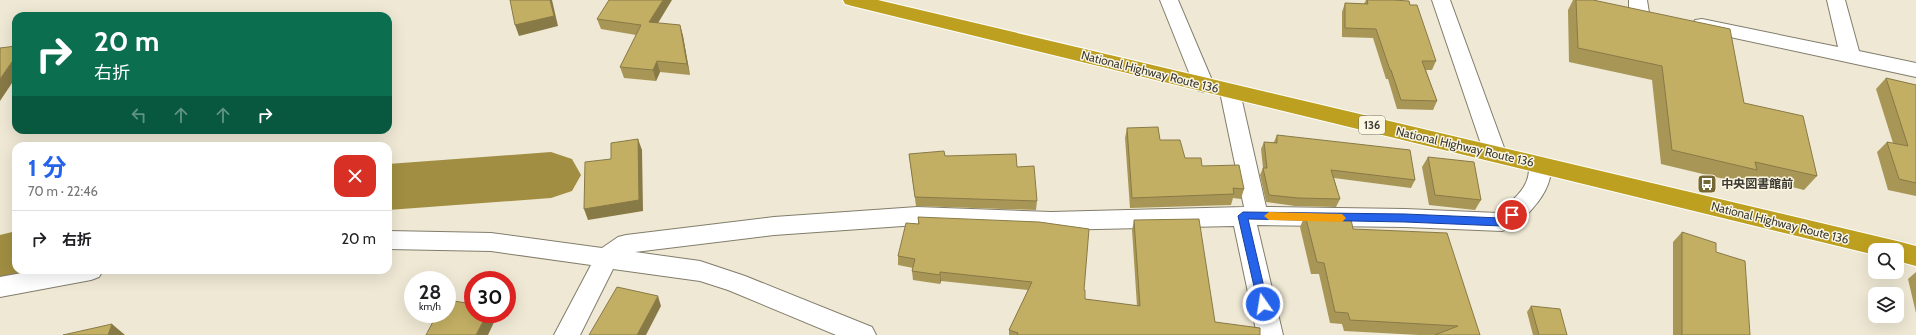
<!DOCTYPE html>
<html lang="ja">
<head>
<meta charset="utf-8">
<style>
  :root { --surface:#fff; --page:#f6f6f6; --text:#202124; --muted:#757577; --line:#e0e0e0; --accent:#2563eb }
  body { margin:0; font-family:Cabin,"Noto Sans JP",sans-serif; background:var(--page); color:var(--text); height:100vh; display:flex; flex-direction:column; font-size:15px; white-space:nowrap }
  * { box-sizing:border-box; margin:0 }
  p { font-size:13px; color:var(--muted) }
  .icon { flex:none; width:22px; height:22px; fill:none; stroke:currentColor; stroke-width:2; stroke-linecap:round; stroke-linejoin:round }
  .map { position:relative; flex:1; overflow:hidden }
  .drawer { position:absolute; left:12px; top:142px; width:380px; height:132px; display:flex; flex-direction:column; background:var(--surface); border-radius:12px; box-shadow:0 4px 16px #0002 }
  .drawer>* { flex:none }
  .banner { position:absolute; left:12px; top:12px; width:380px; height:122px; border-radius:12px; box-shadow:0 4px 16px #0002; background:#0b6e4f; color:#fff; overflow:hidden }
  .fabs { position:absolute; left:1868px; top:243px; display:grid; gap:8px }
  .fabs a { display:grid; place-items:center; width:36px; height:36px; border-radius:8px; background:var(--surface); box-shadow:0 4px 16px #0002; font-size:20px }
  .speed { position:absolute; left:404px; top:271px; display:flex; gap:8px; font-size:20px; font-weight:700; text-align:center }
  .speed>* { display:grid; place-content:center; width:52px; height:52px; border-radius:50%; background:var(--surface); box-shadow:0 4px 16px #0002; line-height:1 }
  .speed small { font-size:10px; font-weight:400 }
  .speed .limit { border:6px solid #d22; background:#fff; color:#111 }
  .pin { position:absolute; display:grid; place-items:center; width:34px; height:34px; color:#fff; margin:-17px; border:2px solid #fff; border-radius:50%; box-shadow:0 1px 4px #0007 }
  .me { position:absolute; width:44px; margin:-22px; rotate:347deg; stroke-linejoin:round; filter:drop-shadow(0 0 3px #0008) }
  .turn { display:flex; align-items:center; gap:14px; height:84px; padding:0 16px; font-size:18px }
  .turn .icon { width:52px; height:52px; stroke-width:2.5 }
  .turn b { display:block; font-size:28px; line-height:34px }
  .lanes { display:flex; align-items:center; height:38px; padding:0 16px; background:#0003; justify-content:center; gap:20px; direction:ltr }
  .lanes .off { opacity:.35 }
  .round { display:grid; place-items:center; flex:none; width:42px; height:42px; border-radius:12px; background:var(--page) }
  .headline { display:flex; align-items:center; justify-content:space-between; height:68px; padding:0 16px }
  h1 { font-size:24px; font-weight:700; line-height:30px; color:var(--accent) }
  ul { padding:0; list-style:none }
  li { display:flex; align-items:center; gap:12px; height:56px; padding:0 16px; border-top:1px solid var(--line) }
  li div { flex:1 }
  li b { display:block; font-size:15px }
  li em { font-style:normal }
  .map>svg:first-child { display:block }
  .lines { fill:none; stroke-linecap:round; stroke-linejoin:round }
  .river { fill:#a18e42; fill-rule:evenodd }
  .minor-casing { stroke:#827d6b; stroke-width:2 }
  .highway-casing { stroke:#fff; stroke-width:2 }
  .minor { fill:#fff; fill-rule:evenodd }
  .highway { fill:#bea021; fill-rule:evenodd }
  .wall { fill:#a89656 }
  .shaded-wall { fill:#887a46 }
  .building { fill:#c3af64; stroke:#887a46 }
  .route { fill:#2563eb; stroke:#184099 }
  .slow { fill:#f59e0b }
  .labels { text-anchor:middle; stroke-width:3; stroke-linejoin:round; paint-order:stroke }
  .shield { fill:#fbf6e1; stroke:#757266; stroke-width:1 }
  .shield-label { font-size:11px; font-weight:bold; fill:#3b3931 }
  .street-label { font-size:12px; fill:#3b3931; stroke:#fbf6e1 }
  .poi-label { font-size:12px; font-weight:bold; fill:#3b3931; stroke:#fbf6e1; text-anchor:start }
</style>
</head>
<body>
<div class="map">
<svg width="1916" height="335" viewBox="0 0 1916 335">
  <rect width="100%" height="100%" fill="#eee8d4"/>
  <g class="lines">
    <path class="river" d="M551,152L572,159L581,175L572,191L551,198L388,210V164Z
      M16,231V270H41L38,275L0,287V235Z"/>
    <g class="minor-casing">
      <path id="minor" d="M1160,0H1178L1214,85L1211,90L1204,92L1197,90L1194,85Z
        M1432,0H1450L1506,153L1503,159L1495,161L1487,159L1484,153Z
        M1629,0H1647L1649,13L1646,17L1639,19L1632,17L1629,13Z
        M1827,0H1845L1859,51L1916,63V77L1702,31L1695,30L1692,25L1695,20L1702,19L1838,47Z
        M1230,85L1237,87L1240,92L1266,207L1405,209L1498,213C1508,204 1523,193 1527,180C1530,173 1528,166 1532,159L1540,157L1548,159C1561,184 1524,224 1502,231L1405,227L1257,225L1283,335H1257L1234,226L1051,230L917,225L774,235L635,252L700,261L745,276L872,327L876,335H836L728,290L700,281L613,269L580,335H554L591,265L491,251L388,249V231L491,233L602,248L618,237L626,235L774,217L917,207L1051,212L1244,207L1220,92L1223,87Z
        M38,270H103L99,277L91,280L0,297V277Z"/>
    </g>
    <g class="highway-casing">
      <path id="highway" d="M843,0H878L1897,241L1916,246V266L1897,261V250H1875V255L852,6L845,4Z"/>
    </g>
    <use href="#minor" class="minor"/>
    <use href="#highway" class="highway"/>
  </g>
  <path class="wall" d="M1366,0H1393L1436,61L1432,70H1426L1437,101L1433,110L1397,109L1388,79H1386L1373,38L1342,37V12L1345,3L1364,4Z
    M1573,0H1593L1744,103L1817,176L1804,190L1751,177L1745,184L1661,164L1652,80L1569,62L1568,10Z
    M597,19L680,25L683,36L690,75L660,72L656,81L624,78L620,67L636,35L601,29Z
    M1886,78L1916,85V196L1888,190L1877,152L1887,142L1893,143L1876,89Z
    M1127,128L1160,140L1185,158L1202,166L1244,189L1241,199L1233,198L1231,205L1130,208L1125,138Z
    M1277,135L1415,180L1411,188L1334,178L1340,199L1336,207L1295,206L1266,202L1260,175L1263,168L1261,149L1264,142H1274Z
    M909,154L945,156L1017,167L1037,201L1036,210L916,206L910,163Z
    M1428,157L1481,200L1475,210L1429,205L1422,167Z
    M1305,215L1348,219L1353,229L1480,335H1419L1344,331L1342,324L1330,323L1319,274H1311L1300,227Z
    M918,217L1084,290L1085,299L1137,306L1132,230L1134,220L1215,322L1260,335H1009V330L1028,290L941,281L940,284L913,280L912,271L913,268L898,265V256L918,224Z
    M1682,232L1716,252L1750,335H1673V242Z
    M1916,272V313L1908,279Z
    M1531,306L1567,335H1533L1527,312Z"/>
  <path class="shaded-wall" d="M550,0H552L558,26L519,36L515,25Z
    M663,0H672L652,33L649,22Z
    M680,25L683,36L690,75L687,64Z
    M16,56V77L0,101V79Z
    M657,61L660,72L656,81L653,70Z
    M638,139L642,150L643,211L588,220L584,209Z
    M940,272L941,281L940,284Z
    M658,296L661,306L646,335H637Z
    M487,314H496L497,316L488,335H476Z
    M112,324L125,335H108Z"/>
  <path class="building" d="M510,0H550L554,16L515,25Z
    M609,0H663L649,22L680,25L687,64L657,61L653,70L620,67L641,25L597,19Z
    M1367,0H1393L1409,1L1410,5H1417L1436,61H1422L1437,101L1401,100L1391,70H1390L1376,29L1345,28V3L1368,4Z
    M1576,0H1593L1730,29L1744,103L1803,116L1817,176L1755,162L1757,170L1672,150L1662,66L1578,48Z
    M16,46V56L0,79V48Z
    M1886,78L1916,85V183L1899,179L1887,142L1908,146Z
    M1158,127L1160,140H1180L1185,158H1201L1202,166L1239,165L1244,189L1233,188L1234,194L1132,198L1127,128Z
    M1277,135L1410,150L1415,180L1331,170L1340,199L1298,198L1269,195L1263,168H1267L1264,142L1277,143Z
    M638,139L639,200L584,209L585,162L611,159V143Z
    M944,151L945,156L1016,154L1017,167L1034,166L1037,201L915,197L909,154Z
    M1428,157L1474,162L1481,200L1435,195Z
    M1305,215L1347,216L1348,219H1351L1353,229L1447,233L1480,335H1435L1458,326L1350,320L1348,313L1335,312L1324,263L1317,262Z
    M918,217L1039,222L1089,229L1084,290H1085V299L1140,306L1134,220L1199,219L1215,322L1260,328V335H1017L1018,333L1009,330L1032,282L940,272V275L912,271L915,259L898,256L906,223L919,224Z
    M1682,232L1716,243V252L1745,261L1750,335H1682Z
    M617,287L658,296L637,335H589Z
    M447,300L473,304V314H487L476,335H426L437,314H447Z
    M1531,306L1560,309L1567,335H1539Z
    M112,324L108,335H63Z"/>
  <path class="route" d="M1512,211L1516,212L1517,215L1502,226L1405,222L1248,219L1268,304L1267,307H1260L1258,304L1238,216L1243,212L1405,214L1500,218Z"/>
  <path class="slow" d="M1269,212L1342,214L1346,218L1342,222L1269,220L1264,216Z"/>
  <defs>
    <g id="bus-square" transform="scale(1)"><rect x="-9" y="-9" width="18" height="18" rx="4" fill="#756734" stroke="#fbf6e1"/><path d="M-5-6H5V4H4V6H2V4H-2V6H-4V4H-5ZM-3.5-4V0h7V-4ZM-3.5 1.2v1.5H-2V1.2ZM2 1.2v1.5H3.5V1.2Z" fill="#fff"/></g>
  </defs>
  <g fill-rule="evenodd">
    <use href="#bus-square" x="1707" y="184"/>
  </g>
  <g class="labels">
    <rect class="shield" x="1359" y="116" width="26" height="18" rx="3"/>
    <g class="shield-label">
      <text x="1372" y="129">136</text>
    </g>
    <g class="street-label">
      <text transform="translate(1150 72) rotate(14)" y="4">National Highway Route 136</text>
      <text transform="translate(1465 147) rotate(13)" y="4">National Highway Route 136</text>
      <text transform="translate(1780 223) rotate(14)" y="4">National Highway Route 136</text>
    </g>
    <g class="poi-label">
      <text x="1721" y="188">中央図書館前</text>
    </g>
  </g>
</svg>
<div class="fabs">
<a><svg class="icon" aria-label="search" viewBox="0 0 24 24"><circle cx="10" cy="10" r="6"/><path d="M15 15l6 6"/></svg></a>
<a><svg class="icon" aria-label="layers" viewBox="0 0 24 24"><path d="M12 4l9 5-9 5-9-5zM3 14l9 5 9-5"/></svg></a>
</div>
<div class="speed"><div>28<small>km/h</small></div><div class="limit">30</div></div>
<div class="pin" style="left:1512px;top:215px;background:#d93025"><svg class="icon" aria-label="arrive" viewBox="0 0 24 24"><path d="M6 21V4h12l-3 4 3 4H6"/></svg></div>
<svg class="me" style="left:1263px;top:304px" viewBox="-20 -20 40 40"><circle r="17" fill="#2563eb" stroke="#fff" stroke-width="3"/><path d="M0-11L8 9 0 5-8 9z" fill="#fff"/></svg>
<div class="banner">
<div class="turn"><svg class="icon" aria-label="right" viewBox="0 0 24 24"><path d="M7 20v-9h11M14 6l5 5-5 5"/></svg><div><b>20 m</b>右折</div></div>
<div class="lanes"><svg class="icon off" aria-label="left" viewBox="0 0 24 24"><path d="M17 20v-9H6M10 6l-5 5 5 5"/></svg><svg class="icon off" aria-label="ahead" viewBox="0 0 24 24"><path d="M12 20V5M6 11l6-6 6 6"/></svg><svg class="icon off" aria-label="ahead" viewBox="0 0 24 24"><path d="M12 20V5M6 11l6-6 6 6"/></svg><svg class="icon" aria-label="right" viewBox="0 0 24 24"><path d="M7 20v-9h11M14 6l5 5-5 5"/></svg></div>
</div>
<section class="drawer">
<div class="headline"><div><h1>1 分</h1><p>70 m · 22:46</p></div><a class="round" style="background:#d93025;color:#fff"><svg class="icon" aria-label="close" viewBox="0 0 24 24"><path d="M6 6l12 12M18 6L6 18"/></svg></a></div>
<ul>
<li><svg class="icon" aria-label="right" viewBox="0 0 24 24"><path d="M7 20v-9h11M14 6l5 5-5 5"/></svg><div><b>右折</b></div><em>20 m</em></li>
</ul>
</section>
</div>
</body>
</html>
